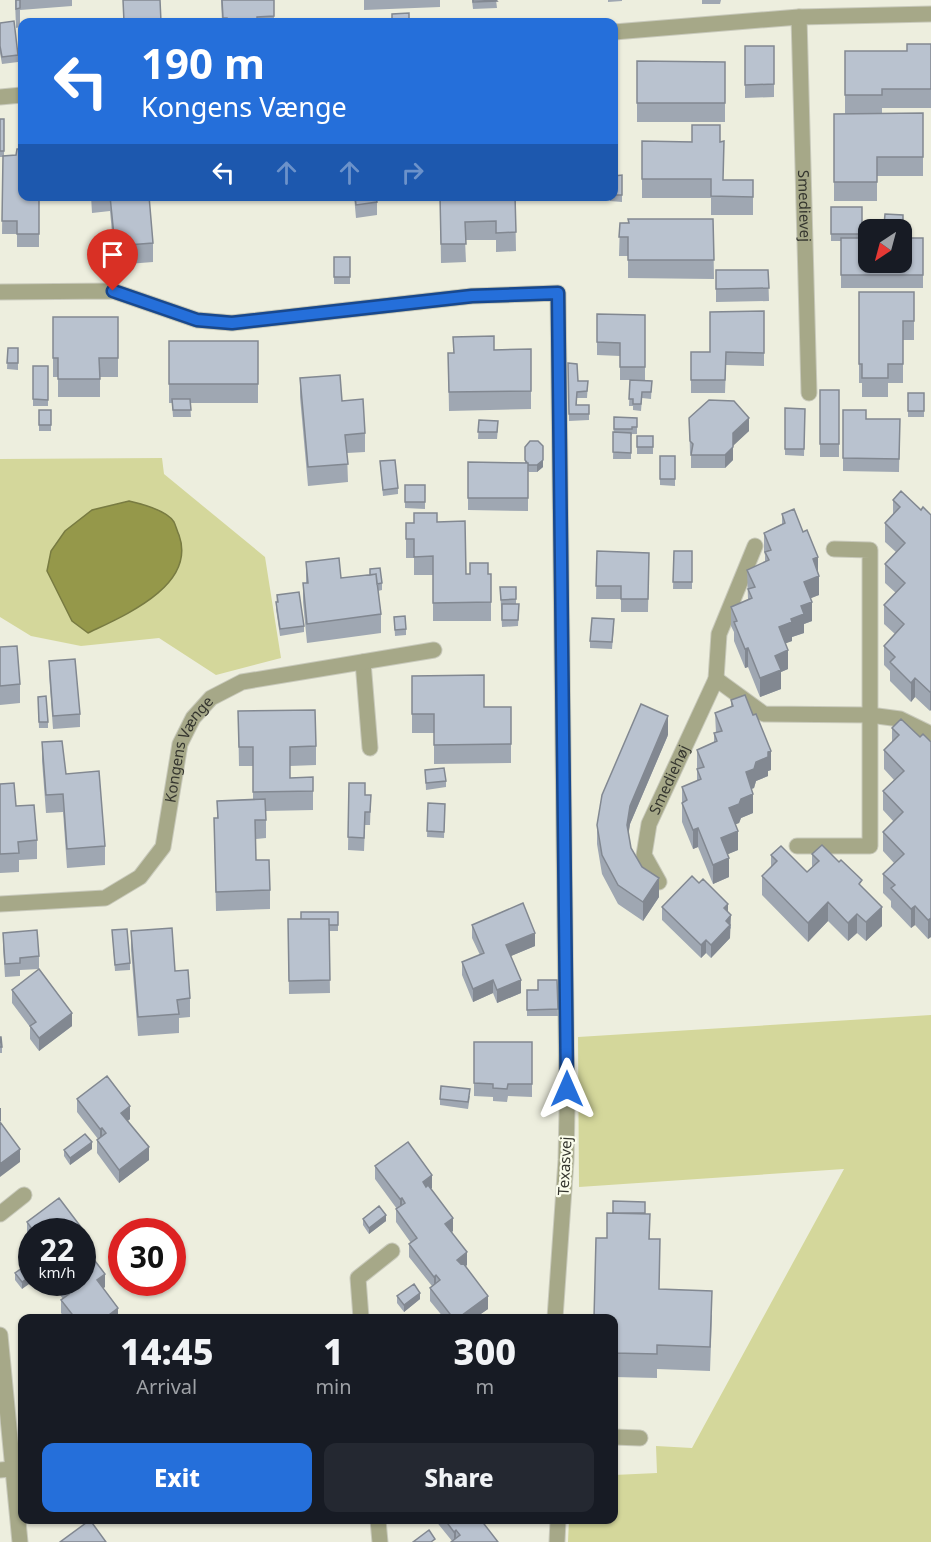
<!DOCTYPE html>
<html lang="en">
<head>
<meta charset="utf-8">
<style>
  :root { --surface:#171b24; --page:#242831; --text:#f1f3f6; --muted:#9ea1a6; --accent:#256fda }
  body { margin:0; font-family:"Noto Sans",sans-serif; background:var(--page); color:var(--text); height:100vh; display:flex; flex-direction:column; font-size:22px; white-space:nowrap }
  * { box-sizing:border-box; margin:0 }
  p { font-size:20px; color:var(--muted) }
  .icon { flex:none; width:33px; height:33px; fill:none; stroke:currentColor; stroke-width:2; stroke-linecap:round; stroke-linejoin:round }
  .map { position:relative; flex:1; overflow:hidden }
  .details { position:absolute; left:18px; top:1314px; width:600px; height:210px; display:flex; flex-direction:column; background:var(--surface); border-radius:12px; box-shadow:0 2px 4px #0004 }
  .details>* { flex:none }
  .hud { position:absolute; left:18px; top:18px; width:600px; height:183px; border-radius:12px; box-shadow:0 2px 4px #0004; background:#256fda; color:#fff; overflow:hidden }
  .needle { width:39px; rotate:216deg }
  .tools { position:absolute; left:858px; top:219px; display:grid; gap:12px }
  .tools a { display:grid; place-items:center; width:54px; height:54px; border-radius:12px; background:var(--surface); box-shadow:0 2px 4px #0004; font-size:30px }
  .speed { position:absolute; left:18px; top:1218px; display:flex; gap:12px; font-size:30px; font-weight:700; text-align:center }
  .speed>* { display:grid; place-content:center; width:78px; height:78px; border-radius:50%; background:var(--surface); box-shadow:0 2px 4px #0004; line-height:1 }
  .speed small { font-size:15px; font-weight:400 }
  .speed .limit { border:9px solid #d22; background:#fff; color:#111 }
  .pin { position:absolute; display:grid; place-items:center; width:51px; height:51px; color:#fff; margin:-62px -26px; border-radius:50% 50% 50% 0; rotate:-45deg; box-shadow:0 0 6px #0007 }
  .pin .icon { rotate:45deg }
  .me { position:absolute; width:66px; margin:-33px; rotate:0deg; stroke-linejoin:round; filter:drop-shadow(0 0 4px #0008) }
  .turn { display:flex; align-items:center; gap:21px; height:126px; padding:0 24px; font-size:27px }
  .turn .icon { width:78px; height:78px; stroke-width:2.5 }
  .turn b { display:block; font-size:42px; line-height:51px }
  .lanes { display:flex; align-items:center; height:57px; padding:0 24px; background:#0003; justify-content:center; gap:30px; direction:ltr }
  .lanes .off { opacity:.35 }
  .eta { display:flex; justify-content:space-evenly; align-items:center; height:102px; text-align:center }
  .eta b { font-size:36px; font-weight:800; line-height:42px }
  .button { display:flex; gap:12px; margin-top:auto; padding:12px 24px }
  .button a { flex:1; height:69px; border-radius:12px; background:var(--accent); color:#fff; font-size:24px; font-weight:800; line-height:69px; text-align:center }
  .button a+a { background:var(--page); color:var(--text) }
  .map>svg:first-child { display:block }
  .green { fill:#d4d79b }
  .water { fill:#95984a; stroke:#787b42; stroke-width:1.5 }
  .lines { fill:none; stroke-linecap:round; stroke-linejoin:round }
  .lane-casing { stroke:#c8c9bb; stroke-width:17 }
  .street-casing { stroke:#c8c9bb; stroke-width:17 }
  .lane { stroke:#a6a888; stroke-width:15 }
  .street { stroke:#a6a888; stroke-width:15 }
  .wall { fill:#9fa7b2 }
  .shaded-wall { fill:#828891 }
  .building { fill:#b9c2cf; stroke:#828891; stroke-width:1.5 }
  .route-casing { stroke:#18488e; stroke-width:15 }
  .route { stroke:#256fda; stroke-width:10 }
  .labels { text-anchor:middle; stroke-width:4.5; stroke-linejoin:round; paint-order:stroke }
  .street-label { font-size:15px; fill:#35362f; stroke:#fafceb }
</style>
</head>
<body>
<div class="map">
<svg width="931" height="1542" viewBox="0 0 931 1542">
  <rect width="100%" height="100%" fill="#edeede"/>
  <path class="green" d="M162,458L164,474L265,557L281,658L216,675L159,638L81,646L31,636L0,617V459Z
    M931,1015V1542H568L569,1520H614V1475L657,1473L656,1446L692,1448L844,1169L579,1187L578,1037Z"/>
  <path class="water" d="M129,501C142,504 167,510 174,522C176,526 177,531 179,535C197,586 123,616 88,633L72,621L47,571L51,551L65,531L92,510Z"/>
  <g class="lines">
    <g class="lane-casing">
      <path id="lane" d="M363,662L370,748
        M0,1214L24,1195
        M361,1318L358,1278L392,1251
        M0,1335L20,1542
        M614,1437L640,1438
        M378,1520L380,1542"/>
    </g>
    <g class="street-casing">
      <g id="street">
        <path id="s1" d="M799,17L809,393"/>
        <path d="M614,32L799,17L931,14"/>
        <path d="M0,97L22,95"/>
        <path d="M0,292L113,291L197,320L232,323L472,296L558,293L567,1111L566,1160L555,1318"/>
        <path d="M716,679L764,714L870,715L900,719L931,734"/>
        <path d="M797,846H870V550L834,549"/>
        <path id="s2" d="M659,882L644,855L649,824L716,679L719,634L755,546"/>
        <path id="s3" d="M0,904L105,898L140,877L163,847L180,744L193,718L211,698L242,682L434,650"/>
        <path d="M0,1470L22,1468"/>
        <path d="M557,1542L558,1520"/>
      </g>
    </g>
    <use href="#lane" class="lane"/>
    <use href="#street" class="street"/>
  </g>
  <path class="wall" d="M15,0H72V6L20,10V27L16,28Z
    M221,0H274V22H222Z
    M364,0H440V7L364,10Z
    M470,0H496L497,8L473,9L472,0Z
    M608,0H622V1L608,2Z
    M702,0H721L720,4H702Z
    M0,23L18,55V62L2,64L0,53Z
    M931,44V108H882V114L923,113V176H877V201H834V114H845V51H907Z
    M745,46H774V97L745,98Z
    M637,61L725,62V122H637Z
    M0,119H4V156L39,196V247H17V234H2L3,157H0Z
    M642,141L720,142L723,180H753V215H711V198H642Z
    M622,175V202L610,201V196H614V176Z
    M91,196H149L153,243V262L115,265L110,211L92,213Z
    M354,196H392V197L377,199V215L356,218Z
    M440,196H515L516,251L496,252V240H465L466,262L441,263Z
    M831,207H862V238H923V288H841V241H831Z
    M885,214L903,215V232H902V230H884Z
    M713,219L714,279L628,278V256H619L620,223Z
    M334,257H350V284H334Z
    M716,270H768L769,301L716,302Z
    M859,292H914V340H903V383H888V397H862V383H859Z
    M764,311V366L726,365L725,393H691V352H710Z
    M597,314L645,315V380H632L652,381L651,399L642,398L641,411L633,410V406H629L630,380H620V356L597,355Z
    M53,317H118V377H100V397H58V377H53Z
    M169,341H258V403H190L191,417H173L172,403H169Z
    M8,348H18V370L7,369Z
    M448,353L531,391V409L449,411Z
    M568,363L578,381H588L587,398H577V405H589V420L569,421Z
    M33,366H48V406H33Z
    M300,378L342,401L365,433V452L347,453L348,482L308,486L300,397Z
    M820,390H839V457H820Z
    M908,393H924V417H908Z
    M785,408L805,409L804,456L785,455Z
    M39,410H51V431H39Z
    M843,410L866,419H900L899,472L843,471Z
    M614,417L637,418V434H632L631,436V459H613Z
    M689,418L749,431L733,445V460L725,468H691V455L690,453Z
    M479,420L498,427L497,439H478Z
    M637,436H653V454H637Z
    M543,446V467L537,472H529L528,471V511L468,510V462L525,463V447Z
    M660,456H675V486L660,485Z
    M380,461L398,488V494L383,496Z
    M405,485H425V509L405,508Z
    M893,500L931,515L930,711L915,697L911,702L890,681V671L884,665V646L895,634L884,624V605L896,593L885,583V564L896,552L885,542V523L893,514Z
    M782,514L818,573L819,595L810,598L812,621L804,624V633L792,637V641L785,643L788,669L781,672V689L760,697L748,667L745,668L734,641V632L731,626V607L748,600L747,570L765,562V555L764,552V533L782,524Z
    M437,522L466,574H491V621H433V575H414V558H406V523Z
    M597,551L649,553L648,612H621V599H596Z
    M674,551H692V589H673Z
    M306,562L341,578L370,575V569L382,583V590L378,591L381,614V633L307,643L303,602V583H306Z
    M500,587H516V604H519L518,626L502,627Z
    M277,595L304,626V632L280,636L276,609Z
    M394,617L406,629V635L395,636Z
    M614,625L612,649L590,648V641Z
    M0,647L20,684V703L0,705Z
    M49,661L80,714V727L53,729L49,674Z
    M412,676L484,707H511V763L434,764V733H412Z
    M38,697L48,722V728H39Z
    M731,700L771,770L768,771V776L756,781L754,788L751,789L753,813L741,818L739,823L735,824L738,850L728,854L729,877L713,884L698,847L693,849L682,822V787L697,781V750L714,742V733H716L715,713L731,707Z
    M238,711L316,746V765L290,766V778L313,777V810L266,811V838L256,839V860L270,890V909L216,911L214,818H217V801L253,799V766H239Z
    M892,728L920,737L931,742V937L928,939L915,925L911,928L891,907V901L883,893V874L894,863L883,851V832L894,822L883,810V791L894,780L884,769V750L892,742Z
    M668,735L630,824L628,834L631,848L659,897L643,921L618,904L602,874L597,844V825Z
    M42,742L66,774L105,846V865L67,868L63,812L46,813L42,761Z
    M425,770L446,781V787L426,790Z
    M349,783L365,795H371L370,825H365L364,851L348,850Z
    M0,784L37,840V859L19,860V872L0,873Z
    M428,803L445,804L444,838L427,837Z
    M812,854L862,887L882,926L866,941L857,933L848,941L828,921L808,942L762,895V876L771,867V855L807,872L812,867Z
    M662,907L728,912L731,928L730,929V938L711,958L706,953L701,958L662,920Z
    M338,912V931H329L330,993L289,994L288,919H301Z
    M472,925L535,946L511,956L521,993L497,1003L493,993L473,1002L462,975V962L480,955L472,938Z
    M112,930L130,963V970L115,971Z
    M131,931L175,971L190,998V1017L179,1018V1033L138,1036L131,950Z
    M3,933L39,956V969L20,970V976L5,977L3,946Z
    M557,980L558,1016H527V990H538Z
    M12,990L72,1026L39,1051L30,1039V1027L12,1003Z
    M0,1037L2,1047V1053H0Z
    M474,1042H532V1097L508,1096L507,1102L493,1101V1097L474,1096Z
    M470,1096L468,1109L440,1105V1099Z
    M77,1099L130,1119L128,1121L149,1160L119,1183L97,1153V1140L98,1139L77,1112Z
    M92,1149L70,1165L64,1156V1150Z
    M375,1166L432,1188H431L453,1231L452,1232L467,1265L466,1266L488,1309L475,1318H444L430,1301V1288L432,1286L409,1257V1244L411,1243L396,1222V1209H397L375,1179Z
    M59,1198L84,1231V1244H83L105,1274V1287L103,1288L118,1308V1318H65L61,1313V1300L63,1299L50,1282H82V1232H32V1241L27,1235V1222Z
    M613,1213H645L659,1289L712,1315L710,1371L657,1369V1378L614,1377V1318L607,1238Z
    M363,1219L386,1221L369,1234L363,1225Z
    M32,1261L22,1289L15,1280V1273Z
    M397,1296L420,1299L404,1312L397,1303Z
    M435,1520H484V1522L452,1541Z"/>
  <path class="shaded-wall" d="M749,418V431L733,446V433Z
    M733,447V460L725,468V455Z
    M543,460V467L537,472V465Z
    M818,557V576L813,559Z
    M819,576V595L804,601V582Z
    M812,602V621L804,624V633L792,637V641L779,646V627L791,619L801,606Z
    M748,648V667L745,668V649Z
    M788,650V669L781,672V689L760,697V678L775,656Z
    M915,678V697L911,702V683Z
    M931,691V710L930,711V692Z
    M668,716V735L630,824L627,844V825L630,806Z
    M771,751V770L768,771V776L756,781L754,788L746,791V772L768,752Z
    M753,794V813L741,818L739,823L729,827V808L741,799Z
    M698,828V847L693,849V830Z
    M738,831V850L721,857V838Z
    M729,858V877L713,884V865Z
    M659,878V897L643,921V902Z
    M828,902V921L808,942V923Z
    M728,904V917L724,908Z
    M915,906V925L911,928V909Z
    M882,907V926L866,941V922Z
    M857,914V933L848,941V923Z
    M731,915L730,938L711,958V945L726,921Z
    M931,918V937L928,939V920Z
    M535,933V946L506,958V945Z
    M706,940V953L701,958V945Z
    M493,980V993L473,1002V989Z
    M521,980V993L497,1003V990Z
    M72,1013V1026L39,1051V1038Z
    M130,1106V1119L121,1126V1113Z
    M0,1108H1V1121H0Z
    M102,1128V1141L100,1142V1129Z
    M92,1142V1149L70,1165V1158Z
    M149,1147V1160L119,1183V1170Z
    M20,1149V1162L0,1177V1164Z
    M432,1175V1188L423,1195V1182Z
    M402,1198V1211L400,1212V1199Z
    M386,1215V1221L369,1234V1228Z
    M453,1218V1231L445,1237V1224Z
    M84,1231V1244L82,1245V1232Z
    M467,1252V1265L457,1273V1260Z
    M105,1274V1287L97,1293V1280Z
    M32,1275V1282L22,1289V1282Z
    M436,1275V1288L434,1290V1277Z
    M420,1293V1299L404,1312V1305Z
    M488,1296V1309L475,1318H458Z
    M118,1308V1318H109V1315Z
    M456,1530V1542H454V1532Z"/>
  <path class="building" d="M16,0H20V8L16,9Z
    M123,0H160L161,22H124Z
    M222,0H274V16L257,17V22H227V18H223Z
    M473,0H496L497,1L473,2Z
    M409,13V22H392V14Z
    M14,21L18,55L2,57L0,46V23Z
    M907,44H931V89H882V95H845V51H907Z
    M745,46H774V84L745,85Z
    M637,61L725,62V103H637Z
    M923,113V157H877V182H834V114Z
    M0,119H4V151H0Z
    M692,125H720V142L724,141L723,180H753V197L711,196V179H642V141L692,142Z
    M17,149H22V196H39V234H17V221H2L3,156L16,155Z
    M622,175V195H614V176Z
    M110,196H149L153,243L115,246Z
    M355,196H376L377,202L356,205Z
    M440,196H515L516,232L496,233V221L465,222L466,244H441Z
    M831,207H862V234H831Z
    M885,214L903,215V225H884Z
    M628,219H713L714,260H628V237H619L620,223H629Z
    M841,238H868V262H902V238H923V275H841Z
    M334,257H350V277H334Z
    M716,270H768L769,288L716,289Z
    M859,292H914V321H903V364H888V378H862V364H859Z
    M764,311V353L726,352L725,380H691V352H710V312Z
    M597,314L645,315V367H620V343L597,342Z
    M53,317H118V358H99L100,379H58V358H53Z
    M494,336V350L531,349V391L449,392L448,353H454L453,337Z
    M169,341H258V384H169Z
    M8,348H18V363H7Z
    M568,363L577,364L578,381H588L587,391L577,392L576,405H589V414H569Z
    M33,366H48V400L33,399Z
    M340,375L342,401L363,399L365,433L345,435L348,464L308,467L300,378Z
    M630,380L652,381L651,392H642L641,404H633V399H629Z
    M820,390H839V444H820Z
    M908,393H924V411H908Z
    M172,399H190L191,410H173Z
    M709,400L734,401L749,418L733,433V447L725,455H691L693,444L690,441L689,418Z
    M785,408L805,409L804,449H785Z
    M39,410H51V425H39Z
    M843,410H866V419H900L899,459L843,458Z
    M614,417L637,418V427H632V429H614Z
    M479,420L498,421L497,432H478Z
    M613,432L631,433V453L613,452Z
    M637,436H653V447H637Z
    M530,441H538L543,446V460L537,465H529L525,460V447Z
    M660,456H675V479H660Z
    M395,460L398,488L383,490L380,461Z
    M468,462L528,463V498H468Z
    M405,485H425V502H405Z
    M901,491L921,510L923,507L931,515V691L930,692L915,678L911,683L890,662L895,657L884,646L904,624L884,605L905,583L885,564L905,543L885,523L900,507L893,500Z
    M794,509L803,532L807,530L818,557L813,559L819,576L804,582L812,602L801,606L804,614L791,619L792,622L779,627L788,650L775,656L781,670L760,678L748,648L745,649L734,622L737,621L731,607L752,598L748,589L755,587L747,570L769,560L765,552L771,550L764,533L785,523L782,514Z
    M414,513H437V522L465,521L466,574H470V563H488V574H491V602L433,603V556L414,557V539H406V523H414Z
    M597,551L649,553L648,599H621V586H596Z
    M674,551H692V582H673Z
    M339,558L341,578L376,574L381,614L307,624L303,583H308L306,562Z
    M380,568L382,583L377,584L376,574L370,575V569Z
    M500,587H516V599L501,600Z
    M299,592L304,626L280,629L276,602H278L277,595Z
    M502,604H519L518,620H502Z
    M405,616L406,629L395,630L394,617Z
    M592,618L614,619L612,642L590,641Z
    M17,646L20,684L0,686V647Z
    M75,659L80,714L53,716L49,661Z
    M484,675V707H511V744L434,745V714H412V676Z
    M745,695L753,715L756,714L771,751L768,752V757L756,762L754,769L746,772L753,794L741,799L739,804L729,808L738,831L721,838L729,858L713,865L698,828L693,830L682,803L687,800L682,787L701,779L697,769L704,767L697,750L717,741L714,733L722,731L715,713L733,706L731,700Z
    M46,696L48,722H39L38,697Z
    M641,704L668,716L630,806L627,825L631,848L642,867L659,878L643,902L618,885L602,855L597,825L602,795Z
    M315,710L316,746L290,747V778L313,777V791L253,792V747H239L238,711Z
    M901,719L920,737L923,734L931,742V918L928,920L915,906L911,909L891,888L895,885L883,874L904,854L883,832L903,812L883,791L904,771L884,750L899,735L892,728Z
    M62,741L66,774L99,771L105,846L67,849L63,794L46,795L42,742Z
    M444,768L446,781L426,783L425,770Z
    M14,783L16,806L34,805L37,840L18,842L19,853L0,854V784Z
    M349,783H365V795H371L370,812H365L364,838L348,837Z
    M265,799L266,820H255L256,860H269L270,890L216,892L214,818H218L217,801Z
    M428,803L445,804L444,832L427,831Z
    M822,845L839,862L841,860L862,880L859,884L882,907L866,922L857,914L848,923L828,902L808,923L762,876L777,861L771,855L781,846L807,872L819,861L812,854Z
    M692,876L699,883L703,879L728,904L724,908L731,915L726,921L730,925L711,945L706,940L701,945L662,907Z
    M523,903L535,933L506,945L521,980L497,990L493,980L473,989L462,962L484,953L472,925Z
    M301,912H338V925H329V919H301Z
    M288,919H329L330,980L289,981Z
    M172,928L175,971L188,970L190,998L177,1000L179,1014L138,1017L131,931Z
    M127,929L130,963L115,965L112,930Z
    M37,930L39,956L20,958V963L5,964L3,933Z
    M39,969L72,1013L39,1038L30,1026L36,1022L12,990Z
    M538,980H557L558,1009L527,1010V990H538Z
    M0,1037H1L2,1047H0Z
    M474,1042H532V1084H508L507,1089L493,1088V1084L474,1083Z
    M107,1076L130,1106L121,1113L149,1147L119,1170L97,1140L106,1133L102,1128L100,1129L77,1099Z
    M441,1086L470,1089L468,1102L440,1099Z
    M0,1122L20,1149L0,1164Z
    M85,1134L92,1142L70,1158L64,1150Z
    M408,1142L432,1175L423,1182L426,1187L428,1185L453,1218L445,1224L467,1252L457,1260L461,1264L463,1263L488,1296L458,1318H453L430,1288L440,1280L436,1275L434,1277L409,1244L417,1238L396,1209L405,1203L402,1198L400,1199L375,1166Z
    M59,1198L84,1231L82,1232H34L27,1222Z
    M613,1201L645,1202V1213H613Z
    M379,1206L386,1215L369,1228L363,1219Z
    M607,1213L650,1214L649,1239H660L659,1289L712,1291L710,1347L657,1345V1354L614,1353V1318H594L596,1238H607Z
    M82,1244L105,1274L97,1280L118,1308L109,1315L111,1318H75L61,1300L69,1294L60,1282H82Z
    M32,1261V1275L22,1282L15,1273Z
    M414,1284L420,1293L404,1305L397,1296Z
    M90,1520L106,1542H60Z
    M445,1520H478L479,1521L481,1520L498,1542H451L460,1535L456,1530L454,1532Z
    M429,1530L435,1539L431,1542H413Z"/>
  <g class="lines">
    <g class="route-casing">
      <path id="route" d="M113,291L197,320L232,323L472,296L558,293L567,1089"/>
    </g>
    <use href="#route" class="route"/>
  </g>
  <g class="labels">
    <g class="street-label">
      <text dy="5" stroke="none"><textPath href="#s1" startOffset="189">Smedievej</textPath></text>
      <text dy="5" stroke="none"><textPath href="#s3" startOffset="286">Kongens Vænge</textPath></text>
      <text dy="5" stroke="none"><textPath href="#s2" startOffset="111">Smediehøj</textPath></text>
      <text transform="translate(565 1166) rotate(-87)" y="5">Texasvej</text>
    </g>
  </g>
</svg>
<div class="tools">
<a><svg class="needle" viewBox="-14 -14 28 28"><path d="M0-13l5 13h-10z" fill="#e53935"/><path d="M0 13l5-13h-10z" fill="#9ea1a6"/></svg></a>
</div>
<div class="speed"><div>22<small>km/h</small></div><div class="limit">30</div></div>
<div class="pin" style="left:113px;top:291px;background:#d93025"><svg class="icon" aria-label="arrive" viewBox="0 0 24 24"><path d="M6 21V4h12l-3 4 3 4H6"/></svg></div>
<svg class="me" style="left:567px;top:1089px" viewBox="-20 -20 40 40"><path d="M0-17L14 15 0 8-14 15z" fill="#256fda" stroke="#fff" stroke-width="4"/></svg>
<div class="hud">
<div class="turn"><svg class="icon" aria-label="left" viewBox="0 0 24 24"><path d="M17 20v-9H6M10 6l-5 5 5 5"/></svg><div><b>190 m</b>Kongens Vænge</div></div>
<div class="lanes"><svg class="icon" aria-label="left" viewBox="0 0 24 24"><path d="M17 20v-9H6M10 6l-5 5 5 5"/></svg><svg class="icon off" aria-label="ahead" viewBox="0 0 24 24"><path d="M12 20V5M6 11l6-6 6 6"/></svg><svg class="icon off" aria-label="ahead" viewBox="0 0 24 24"><path d="M12 20V5M6 11l6-6 6 6"/></svg><svg class="icon off" aria-label="right" viewBox="0 0 24 24"><path d="M7 20v-9h11M14 6l5 5-5 5"/></svg></div>
</div>
<section class="details">
<div class="eta">
<div><b>14:45</b><p>Arrival</p></div>
<div><b>1</b><p>min</p></div>
<div><b>300</b><p>m</p></div>
</div>
<div class="button"><a>Exit</a><a>Share</a></div>
</section>
</div>
</body>
</html>
